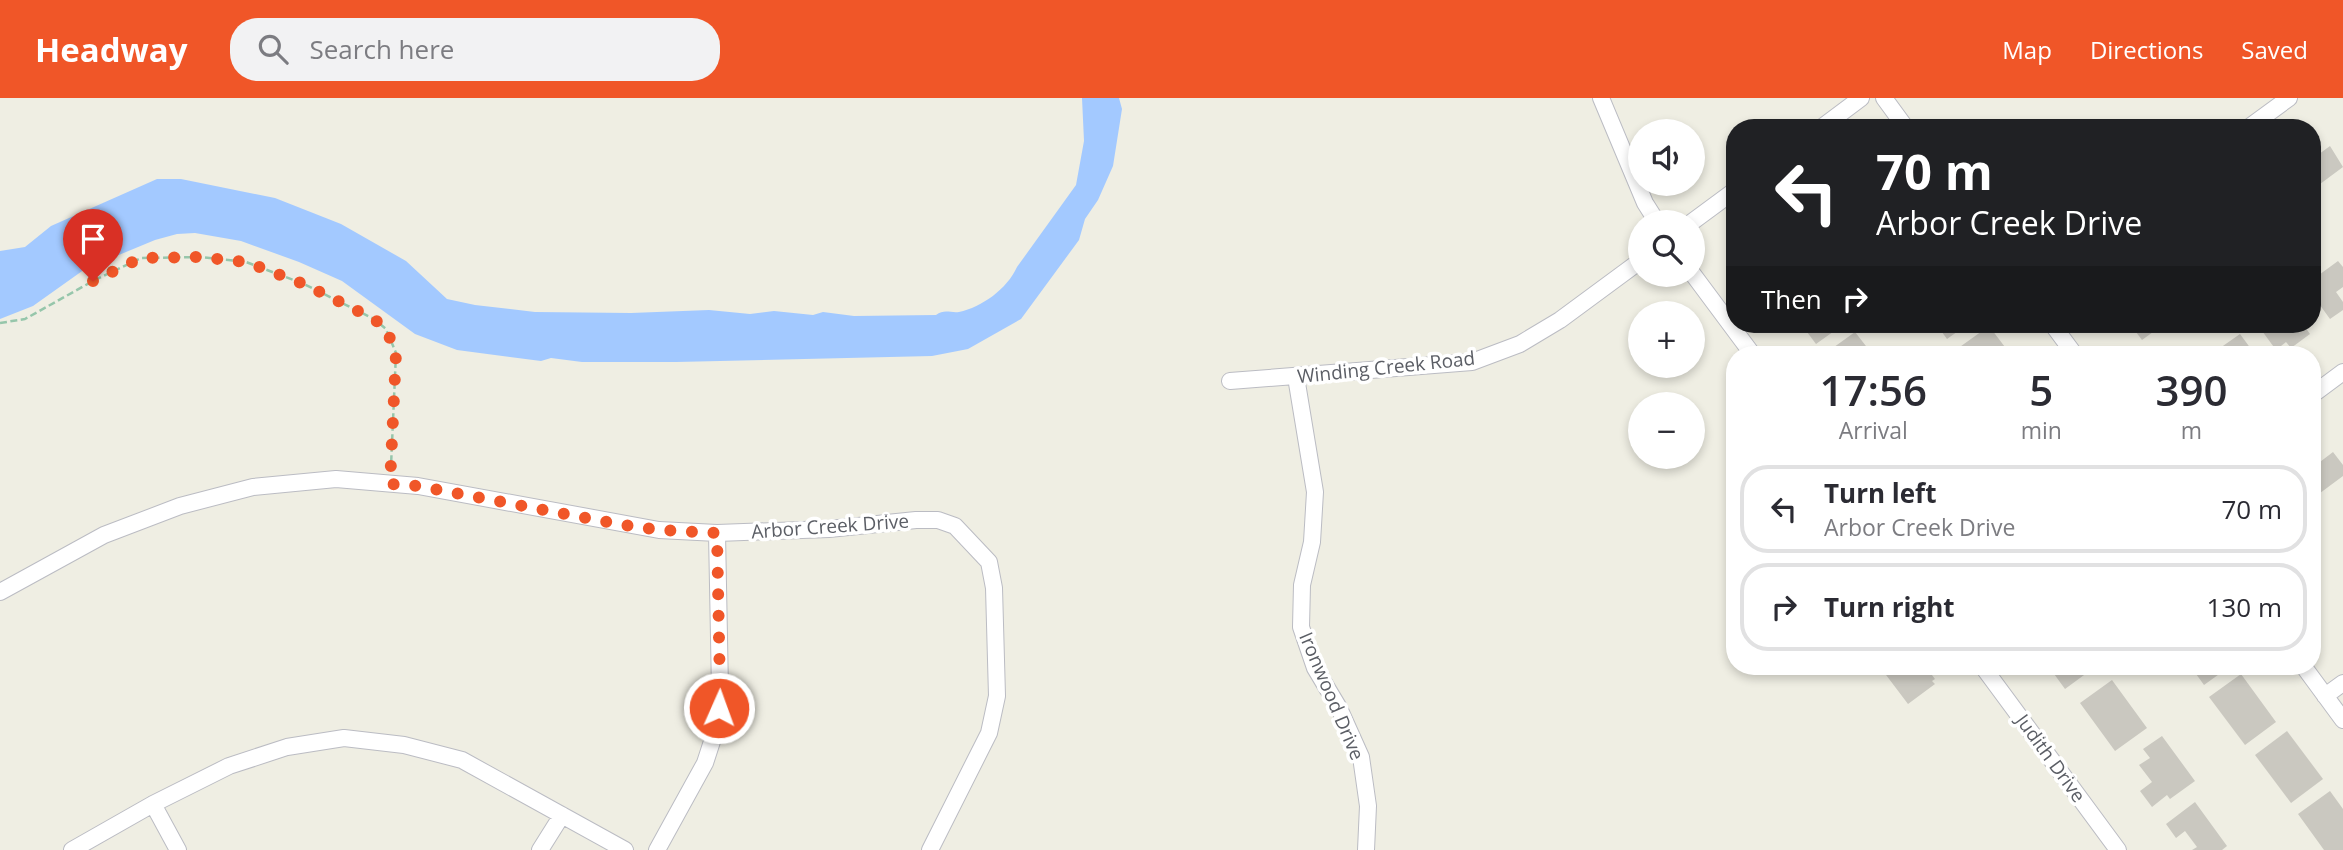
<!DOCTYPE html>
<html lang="en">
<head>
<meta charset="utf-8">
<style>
  :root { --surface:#fff; --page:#f2f2f3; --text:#2b2b33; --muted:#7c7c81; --line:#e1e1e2; --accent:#f05628 }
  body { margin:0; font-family:"Open Sans",sans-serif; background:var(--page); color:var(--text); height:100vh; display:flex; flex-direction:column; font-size:26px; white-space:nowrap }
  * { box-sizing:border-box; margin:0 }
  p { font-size:23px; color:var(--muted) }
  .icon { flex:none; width:38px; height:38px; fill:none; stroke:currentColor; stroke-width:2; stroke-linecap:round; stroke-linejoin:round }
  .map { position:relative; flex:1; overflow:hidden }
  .drawer { position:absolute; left:1726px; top:248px; width:595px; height:329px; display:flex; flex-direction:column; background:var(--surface); border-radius:28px; box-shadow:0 4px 10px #0003 }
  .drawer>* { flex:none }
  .banner { position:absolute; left:1726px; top:21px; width:595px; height:214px; border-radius:28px; box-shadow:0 4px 10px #0003; background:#202124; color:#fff; overflow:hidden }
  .buttons { position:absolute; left:1628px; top:21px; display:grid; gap:14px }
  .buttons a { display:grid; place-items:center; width:77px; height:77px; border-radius:50%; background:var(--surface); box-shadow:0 4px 10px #0003; font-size:35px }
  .pin { position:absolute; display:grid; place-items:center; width:60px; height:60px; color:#fff; margin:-72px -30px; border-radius:50% 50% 50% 0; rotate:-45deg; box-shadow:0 0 7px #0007 }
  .pin .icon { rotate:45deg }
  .me { position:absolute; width:77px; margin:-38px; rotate:2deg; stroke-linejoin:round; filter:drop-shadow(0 0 5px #0008) }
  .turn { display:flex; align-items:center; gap:24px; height:147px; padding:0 35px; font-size:32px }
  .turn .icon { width:91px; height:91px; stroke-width:2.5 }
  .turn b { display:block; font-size:49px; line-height:60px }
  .then { display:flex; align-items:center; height:66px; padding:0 35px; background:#0003; gap:14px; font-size:26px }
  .eta { display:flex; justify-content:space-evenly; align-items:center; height:119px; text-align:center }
  .eta b { font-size:42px; font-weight:600; line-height:49px }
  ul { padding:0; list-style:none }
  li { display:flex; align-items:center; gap:21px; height:88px; margin:0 14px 10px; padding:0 21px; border:4px solid var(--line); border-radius:28px }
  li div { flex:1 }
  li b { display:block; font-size:26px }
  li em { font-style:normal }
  header { display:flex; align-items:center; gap:42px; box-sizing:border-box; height:98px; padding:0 35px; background:var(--accent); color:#fff }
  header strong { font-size:33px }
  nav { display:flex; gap:38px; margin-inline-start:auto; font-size:24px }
  .search { width:490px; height:63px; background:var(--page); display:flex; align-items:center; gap:18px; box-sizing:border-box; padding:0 24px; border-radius:28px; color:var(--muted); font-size:26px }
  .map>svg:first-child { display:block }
  .water { fill:#a3c9ff }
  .building { fill:#cac8c0 }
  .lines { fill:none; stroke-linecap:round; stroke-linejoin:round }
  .street-casing { stroke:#bbbcc3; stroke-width:18 }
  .path { stroke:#96c6ab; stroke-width:2.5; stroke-dasharray:7 3.5; stroke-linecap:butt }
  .street { stroke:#fff; stroke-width:16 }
  .route { stroke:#f05628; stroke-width:12; stroke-dasharray:0 21.6 }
  .labels { text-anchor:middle; stroke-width:7; stroke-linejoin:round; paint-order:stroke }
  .street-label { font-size:19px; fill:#5b5e65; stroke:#fff }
</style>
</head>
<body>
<header>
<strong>Headway</strong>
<div class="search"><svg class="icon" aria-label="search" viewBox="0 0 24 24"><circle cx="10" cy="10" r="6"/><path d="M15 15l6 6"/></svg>Search here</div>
<nav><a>Map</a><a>Directions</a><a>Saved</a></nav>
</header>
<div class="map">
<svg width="2343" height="752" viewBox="0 0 2343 752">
  <rect width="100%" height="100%" fill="#efeee3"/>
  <path class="water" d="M1082,0H1119L1122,11L1113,68L1098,102L1085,121L1079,142L1021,221L968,251L932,258L676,264H582L551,260L541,263L457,252L415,236L342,183L299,164L241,143L195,135L177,136L155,142L85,171L33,208L0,221V153L25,149L51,128L157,81H181L275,100L341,126L406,163L447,201L475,207L535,214L631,215L709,212L750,216L774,213L813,217L823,214L854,218L936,217C944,211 950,215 959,214C982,209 1007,191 1017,169L1076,87L1084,43Z"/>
  <path class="building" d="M2330,48L2343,69L2312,92V56L2315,59Z
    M2338,163L2343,169V189L2336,194L2343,204V212L2330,221L2312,196V182Z
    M1801,226H1844L1816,246Z
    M1936,226H1968L1947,241Z
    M2130,226H2164L2142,242Z
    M2257,226H2303L2310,236L2291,250L2286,244L2276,252Z
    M1989,228L2011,257H1962L1957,251Z
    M1855,234L1873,257H1823Z
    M2240,236L2254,255L2251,257H2210Z
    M2333,354L2343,367V378L2312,401V362L2316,367Z
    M1880,569H1926L1935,581L1932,583L1935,586L1908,606Z
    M2049,569H2095L2065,591Z
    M2191,569H2229L2204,587Z
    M2241,576L2276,624L2245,647L2209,599Z
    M2112,582L2147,630L2115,653L2080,605Z
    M2287,633L2323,681L2291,705L2255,657Z
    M2162,638L2195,683L2170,701L2167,697L2152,709L2140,693L2152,684L2139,667L2150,660L2143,651Z
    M2330,693L2343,711V752H2324L2298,716Z
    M2195,704L2227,748L2222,752H2192L2197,749L2185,733L2176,740L2166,726Z"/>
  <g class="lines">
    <g class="street-casing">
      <path id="street" d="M1601,0L1645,105L1657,124
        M1884,0L1906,30
        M1821,30L1861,0
        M2248,30L2289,0
        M1692,124L1734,93
        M1692,175L1753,257
        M2052,226L2075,257
        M1296,279L1315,394L1312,444L1302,487L1301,529L1315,570L1339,610L1361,659L1368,708L1366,752
        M1230,283L1472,264L1520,246L1560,222L1640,163
        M2312,297L2343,274
        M0,494L104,437L180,408L253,389L336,381L418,388L659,432L717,435L829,431L916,422H938L955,428L989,464L994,490L997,598L989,635L930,752
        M1983,569L2118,752
        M2304,569L2343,622
        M2325,598L2343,585
        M153,706L178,752
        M72,752L153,706L229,668L287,649L344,640L404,647L462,662L625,752
        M540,752L562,717
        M657,752L705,665L717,628L720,592L717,435"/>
    </g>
    <path class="path" d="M0,225L25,221L93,183L141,160L200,159L246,164L304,186L374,221L386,231L396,255L391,368"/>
    <use href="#street" class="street"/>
  </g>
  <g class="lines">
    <path class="route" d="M93,183L141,160L200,159L246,164L304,186L374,221L386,231L396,255L390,386L418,388L618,426L659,432L717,435L720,592L719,610"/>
  </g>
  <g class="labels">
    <g class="street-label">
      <text transform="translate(1386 269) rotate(-6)" y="7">Winding Creek Road</text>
      <text transform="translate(830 428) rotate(-4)" y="7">Arbor Creek Drive</text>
      <text transform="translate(1332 598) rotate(67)" y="7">Ironwood Drive</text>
      <text transform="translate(2051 660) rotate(54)" y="7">Judith Drive</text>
    </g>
  </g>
</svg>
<div class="buttons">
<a><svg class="icon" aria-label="sound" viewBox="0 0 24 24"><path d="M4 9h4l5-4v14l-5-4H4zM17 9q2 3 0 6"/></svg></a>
<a><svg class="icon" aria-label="search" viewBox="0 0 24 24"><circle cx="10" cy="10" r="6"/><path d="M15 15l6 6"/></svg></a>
<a>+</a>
<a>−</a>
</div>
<div class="pin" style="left:93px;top:183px;background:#d93025"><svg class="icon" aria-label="arrive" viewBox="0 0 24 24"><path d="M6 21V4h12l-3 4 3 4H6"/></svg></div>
<svg class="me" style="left:719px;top:610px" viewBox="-20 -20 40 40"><circle r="17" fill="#f05628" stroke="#fff" stroke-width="3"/><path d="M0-11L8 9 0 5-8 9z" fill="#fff"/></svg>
<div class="banner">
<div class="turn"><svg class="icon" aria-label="left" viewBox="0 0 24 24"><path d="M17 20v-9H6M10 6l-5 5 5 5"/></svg><div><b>70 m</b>Arbor Creek Drive</div></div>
<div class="then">Then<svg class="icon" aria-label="right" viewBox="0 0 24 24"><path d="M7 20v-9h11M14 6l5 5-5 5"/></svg></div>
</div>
<section class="drawer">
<div class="eta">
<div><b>17:56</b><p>Arrival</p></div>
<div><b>5</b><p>min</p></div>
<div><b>390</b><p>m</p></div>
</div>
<ul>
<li><svg class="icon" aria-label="left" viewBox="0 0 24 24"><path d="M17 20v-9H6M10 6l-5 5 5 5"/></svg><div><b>Turn left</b><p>Arbor Creek Drive</p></div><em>70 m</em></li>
<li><svg class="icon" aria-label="right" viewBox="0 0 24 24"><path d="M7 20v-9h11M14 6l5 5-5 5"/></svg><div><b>Turn right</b></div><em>130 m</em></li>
</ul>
</section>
</div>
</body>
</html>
